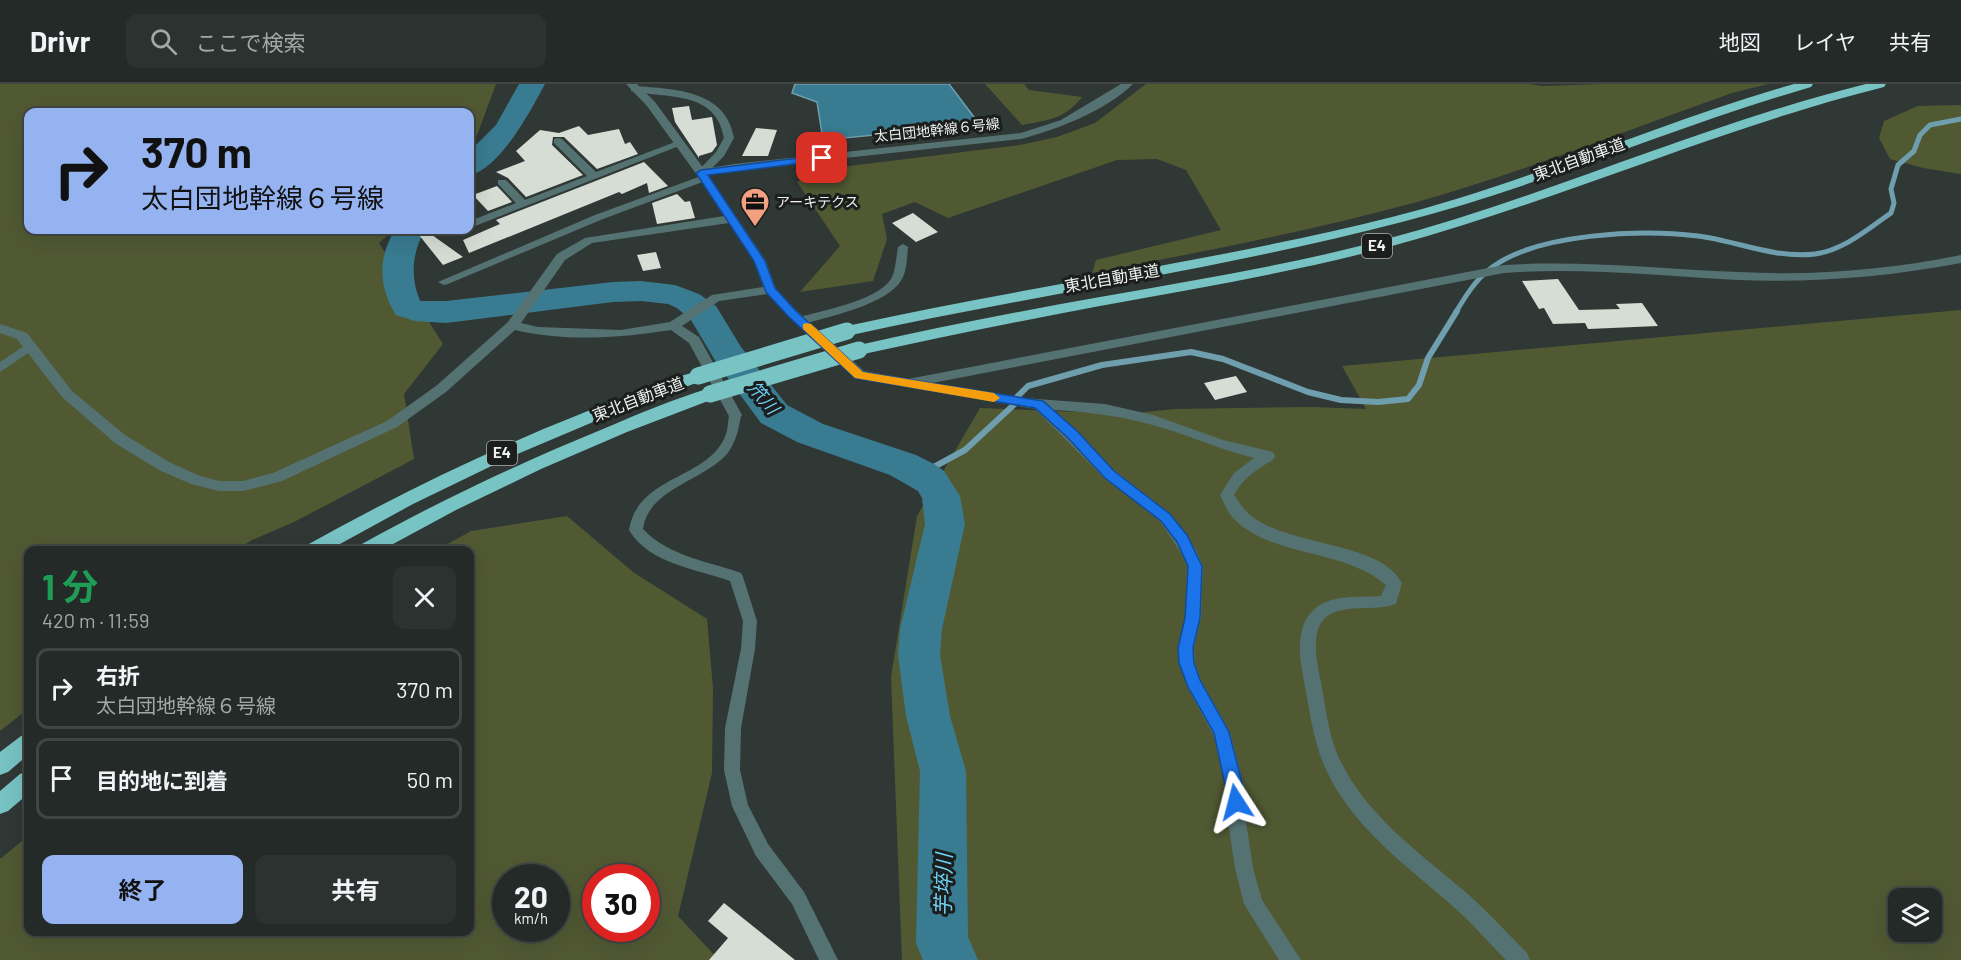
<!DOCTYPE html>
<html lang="ja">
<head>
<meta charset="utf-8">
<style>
  :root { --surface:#242a28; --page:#2c3230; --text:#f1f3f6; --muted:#a3a7a8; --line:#414645; --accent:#95b2f1 }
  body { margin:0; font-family:Barlow,"Noto Sans JP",sans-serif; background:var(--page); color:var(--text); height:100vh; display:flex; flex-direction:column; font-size:22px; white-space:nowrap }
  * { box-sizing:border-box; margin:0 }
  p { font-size:20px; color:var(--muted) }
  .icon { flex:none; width:33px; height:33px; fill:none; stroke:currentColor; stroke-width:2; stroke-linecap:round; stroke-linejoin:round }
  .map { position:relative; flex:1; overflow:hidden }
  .side { position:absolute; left:24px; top:462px; width:450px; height:390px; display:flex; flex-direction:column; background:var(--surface); border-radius:12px; box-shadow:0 6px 24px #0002,0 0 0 2px var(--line) }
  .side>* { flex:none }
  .guide { position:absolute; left:24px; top:24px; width:450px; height:126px; border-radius:12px; box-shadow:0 6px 24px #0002,0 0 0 2px var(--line); background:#95b2f1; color:#111; overflow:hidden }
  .fabs { position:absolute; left:1888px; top:804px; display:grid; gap:12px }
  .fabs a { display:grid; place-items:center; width:54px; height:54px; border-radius:12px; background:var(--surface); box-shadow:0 6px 24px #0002,0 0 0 2px var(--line); font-size:30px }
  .speed { position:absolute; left:492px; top:780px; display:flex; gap:12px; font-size:30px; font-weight:700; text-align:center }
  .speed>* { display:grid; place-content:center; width:78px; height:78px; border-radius:50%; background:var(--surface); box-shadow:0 6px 24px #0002,0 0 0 2px var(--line); line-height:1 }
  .speed small { font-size:15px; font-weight:400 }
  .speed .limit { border:9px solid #d22; background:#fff; color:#111 }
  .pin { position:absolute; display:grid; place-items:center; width:51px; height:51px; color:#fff; margin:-26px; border-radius:12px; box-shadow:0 3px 9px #0006 }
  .me { position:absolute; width:66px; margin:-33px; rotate:351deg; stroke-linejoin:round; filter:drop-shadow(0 0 4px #0008) }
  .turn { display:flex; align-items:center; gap:21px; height:126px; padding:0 18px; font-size:27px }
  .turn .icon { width:78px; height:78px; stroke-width:2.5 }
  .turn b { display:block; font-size:42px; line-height:51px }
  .round { display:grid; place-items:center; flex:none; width:63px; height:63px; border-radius:12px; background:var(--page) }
  .head { display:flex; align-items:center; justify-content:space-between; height:102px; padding:0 18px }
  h1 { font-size:36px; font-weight:700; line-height:45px; color:#1e9e55 }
  .action { display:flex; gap:12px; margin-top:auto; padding:12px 18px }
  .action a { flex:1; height:69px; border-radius:12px; background:var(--accent); color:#111; font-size:24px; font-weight:700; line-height:69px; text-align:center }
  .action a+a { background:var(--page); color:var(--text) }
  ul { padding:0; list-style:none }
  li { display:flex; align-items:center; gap:18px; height:81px; margin:0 12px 9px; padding:0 6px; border:3px solid var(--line); border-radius:12px }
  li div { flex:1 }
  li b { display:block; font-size:22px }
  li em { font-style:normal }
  header { display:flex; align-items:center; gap:36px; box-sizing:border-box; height:84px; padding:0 30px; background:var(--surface); border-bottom:2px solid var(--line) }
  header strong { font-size:28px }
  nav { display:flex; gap:33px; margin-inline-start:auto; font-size:21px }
  .search { width:420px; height:54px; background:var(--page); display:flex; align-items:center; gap:15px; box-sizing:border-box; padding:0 21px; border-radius:12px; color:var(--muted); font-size:22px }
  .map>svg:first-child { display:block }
  .green { fill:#515933; fill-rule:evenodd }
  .water { fill:#397b91; stroke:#6f9fae; stroke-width:1.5 }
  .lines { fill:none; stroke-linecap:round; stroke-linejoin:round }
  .stream-far1 { stroke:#6f9fae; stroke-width:5 }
  .stream { stroke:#6f9fae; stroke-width:6 }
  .river { fill:#397b91; fill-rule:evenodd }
  .building { fill:#d6ddd5 }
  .service { fill:#557272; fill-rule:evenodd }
  .minor { fill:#557272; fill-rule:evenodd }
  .tertiary { fill:#557272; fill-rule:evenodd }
  .motorway { fill:#78c3c4; fill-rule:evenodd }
  .motorway-bridge { stroke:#78c3c4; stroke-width:17 }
  .route { fill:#1a73e8; stroke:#114b97; stroke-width:1.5 }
  .slow { fill:#f59e0b }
  .labels { text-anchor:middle; stroke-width:6; stroke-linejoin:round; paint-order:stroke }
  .far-street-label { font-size:14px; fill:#edf2f0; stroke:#1b1e1d }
  .far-poi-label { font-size:14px; fill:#edf2f0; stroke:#1b1e1d; text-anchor:start }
  .shield { fill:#1b1e1d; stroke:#aeb2b1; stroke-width:1.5 }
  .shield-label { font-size:15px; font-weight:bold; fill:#edf2f0 }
  .street-label { font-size:16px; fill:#edf2f0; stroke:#1b1e1d }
  .water-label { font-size:18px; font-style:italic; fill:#6ed2f4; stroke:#1b1e1d }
  .near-water-label { font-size:21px; font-style:italic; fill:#6ed2f4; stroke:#1b1e1d }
</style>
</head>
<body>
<header>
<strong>Drivr</strong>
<div class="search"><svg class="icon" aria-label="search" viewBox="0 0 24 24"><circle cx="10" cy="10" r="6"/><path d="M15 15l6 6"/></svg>ここで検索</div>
<nav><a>地図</a><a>レイヤ</a><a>共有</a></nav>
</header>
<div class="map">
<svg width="1961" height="876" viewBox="0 0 1961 876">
  <rect width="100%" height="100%" fill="#303835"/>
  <path class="green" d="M0,0H496L470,70V28H28V146H393L379,159L443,260L404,310L414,375L294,438L252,456L237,466H28V625L0,647Z
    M985,0H1024L1029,6L1082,13C1065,35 1048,36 1022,41Z
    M1146,0H1528L1543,2L1600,0H1768L1732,9C1627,46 1524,88 1417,118C1310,147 1201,168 1092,189L1096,176L1221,146L1186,86L1157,75L1117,76L948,134L915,118L882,130L887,155L873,197L800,208L840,162L797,98L817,86L1020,61L1057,53L1095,39Z
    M1961,21V90L1923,84L1890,75L1879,54L1884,37L1918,22Z
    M1961,226V876H902L891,593L917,432L980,324L1125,330L1175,325L1311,323L1366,325L1342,282ZM1899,814H1932V848H1899Z
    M567,432L633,488L707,535L713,604L712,689L678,832L719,876H0V775L28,752V848H470V466H437L471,447ZM506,794H556V844H506ZM596,794H646V844H596Z"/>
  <path class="water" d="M795,0H949L980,41L823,56L817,18L792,9Z"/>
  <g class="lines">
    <path class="stream-far1" d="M1456,228C1465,213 1476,195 1490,185C1535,149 1642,145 1698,152C1737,157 1775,175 1815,170C1844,166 1868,145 1891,129L1894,119L1891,105L1898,81L1914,67L1920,51L1930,41L1961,35"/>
    <path class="stream" d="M921,390L965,366L1018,317L1016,314L1028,302L1102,281L1191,268L1223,275L1308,308L1341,316L1378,318L1408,315L1419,301L1428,274L1457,227"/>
    <path class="river" d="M519,0H545C531,26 500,85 470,91V67L496,41Z
      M395,146H425C412,168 410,193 420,217H446L613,198L641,197L675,201L699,210L716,222L741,263L787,321L823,340L916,371L934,380L944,387L960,412L965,440L942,545L940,571L950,632L966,687L968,853L978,876H923L916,859L920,687L906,632L898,571L900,545L925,440L922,414L918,407L890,391L797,358L761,339L716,278L691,236L677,224L668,220L641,217L613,218L446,239L415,237L396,231C379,204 377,174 395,146Z"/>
  </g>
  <path class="building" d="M689,22L692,36L712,33L717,61L712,68L699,72V74L675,38L672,24Z
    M579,42L588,51L619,45L625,60L630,58L638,70L597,85L564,53H553L552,61L583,91L526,113L508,94L496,88L525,77L516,67L540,46L559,49Z
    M756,44L777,46L768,72H742Z
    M644,78L668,102L649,109L647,99L622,110L619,108L469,169L463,156L500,140L496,136Z
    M497,102L512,118L488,127L473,111Z
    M677,110L685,118L690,117L695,134L657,140L652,119Z
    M913,129L938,148L916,158L892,139Z
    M415,146H425L463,173L443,181Z
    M656,168L661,184L643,187L637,171Z
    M1558,195L1579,226L1620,225L1616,220L1642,219L1658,242L1588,245L1585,239L1553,240L1544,224L1539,225L1522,197Z
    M1236,292L1247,308L1215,316L1204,299Z
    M724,819L795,876H709L728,854L708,837Z"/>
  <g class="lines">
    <path class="service" d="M704,91L708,92V96L603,135L448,200L444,201L438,198L595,131Z
      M903,160L908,163C907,173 907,186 902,195C888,221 827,233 800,241L796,240V234C820,227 877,217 891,195C896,186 896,173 898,163Z
      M30,258L36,262L34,265L0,288V278Z
      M735,327L741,331C739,345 736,358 727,370C703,397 648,405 643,445C668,472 707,477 741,489L743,493L757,537L755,565L741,644L740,686L748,721L768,760L804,808L838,876H819L792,820L756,772L732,722L724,686L725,644L741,565L743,537L730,497C697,485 649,480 629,446C638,390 710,396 726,350C728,344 728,337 729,331Z"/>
    <path class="minor" d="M635,2C675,5 726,6 734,54L724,72L707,89L766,177L776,205L796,226L864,287L908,295L1504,181C1582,176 1659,185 1738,188C1813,192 1887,186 1961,171V179C1887,193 1813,199 1738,196C1659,192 1582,183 1504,189L932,299L1023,314L1105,320L1153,331L1223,356L1273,368L1275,372L1273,376C1257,385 1243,394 1234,411C1238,416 1241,422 1245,426C1280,464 1379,455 1402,499L1396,520C1375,528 1343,519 1326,533C1310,547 1317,577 1320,594C1326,622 1328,653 1341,678C1369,735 1423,771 1469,811C1489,829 1508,850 1527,869L1530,876H1506C1489,859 1473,840 1455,824C1406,781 1350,742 1324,681C1312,653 1309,621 1303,592C1296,557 1298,521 1340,514C1354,512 1368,513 1381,512L1386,501C1343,464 1273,474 1234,435C1228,429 1224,419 1220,411L1234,389L1254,374C1218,365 1184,349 1149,340C1117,331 1086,328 1053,326L1114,386L1170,429L1196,466L1203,482L1201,534L1194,564L1195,579L1201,596L1230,648L1245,706V731L1253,784L1262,816L1301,876H1279L1244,820L1235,784L1227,731V706L1213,650L1187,603L1179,579L1178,564L1185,534L1187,482L1181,469L1160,437L1104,394L1035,325L855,294L767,210L719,217L682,242L699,253L742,331L740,334H730L689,259L671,246C620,254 566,258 515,246L446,308L397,343L282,397L243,407H219L191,400L159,386L115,359L62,313L17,255L0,249V240L27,249L72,307L125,351L169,378L200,392L219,397H243L273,389L387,337L436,302L508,238L557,170L585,154L724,132L696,89L716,68L724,54C716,6 668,15 631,7V3ZM729,139L754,177L763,203L712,211L670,238L621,246L538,243L521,239L565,176L592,159Z
      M558,54L562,55L596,88L675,58H683L684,60L470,144V137L516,119L498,100V96H506L525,116L587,92L554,59V55Z
      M449,146H465L459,149H450Z"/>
    <path class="tertiary" d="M626,0H637L655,18L704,85L734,80L1021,49L1061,36L1121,0H1133C1107,26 1056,46 1021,55L734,86L701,92L697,91L647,22Z"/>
    <path class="motorway" d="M1794,0H1813L1811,3C1673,43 1541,102 1402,138C1219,186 1031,211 847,252L839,247L847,242C1028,202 1212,178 1392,133C1529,98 1658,39 1794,0Z
      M1866,0H1886L1884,3C1716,45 1559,117 1392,162C1296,188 1197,204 1100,222C1019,237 939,254 859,271L851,266L859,261C939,243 1020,227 1100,213C1195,196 1290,181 1383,156C1546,113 1701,41 1866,0Z
      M698,287L704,288L706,292L704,296L605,333L508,374L413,420L329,466H305L307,461C395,412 485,368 578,331C617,315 657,298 698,287Z
      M710,304L716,306L718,310L716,314L627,348L541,385L456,426L382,466H358L360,461C439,417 520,379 603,345C638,330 674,315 710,304Z
      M28,650V671L8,688L0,691V668L21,652Z
      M28,687V710L8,727L0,730V707L20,690Z"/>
    <path class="motorway-bridge" d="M698,292L847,247
      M710,310L859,266"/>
  </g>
  <path class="route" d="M822,71L826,72V76L708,91L765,177L775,204L796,227L863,288L1043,317L1077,347L1114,387L1170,430L1187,451L1202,482L1200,534L1193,564L1194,579L1200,596L1229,648L1244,706L1242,724L1236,726L1230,724L1214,649L1188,603L1179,579L1178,564L1185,534L1188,482L1177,458L1161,437L1105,394L1068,354L1035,324L855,294L788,232L766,208L754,177L696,89L701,86Z"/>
  <path class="slow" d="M807,239L811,240L863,288L994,309L1000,314L994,318L855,294L803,245V240Z"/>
  <defs>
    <g id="office-pin" transform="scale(1.5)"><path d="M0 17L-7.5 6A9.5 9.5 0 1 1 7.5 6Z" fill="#f2a081" stroke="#1b1e1d"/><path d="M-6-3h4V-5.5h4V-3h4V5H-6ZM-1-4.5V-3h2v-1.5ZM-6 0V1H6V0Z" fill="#111"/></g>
  </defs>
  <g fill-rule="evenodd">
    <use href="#office-pin" x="755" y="118"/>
  </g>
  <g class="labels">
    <g class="far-street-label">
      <text transform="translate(937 46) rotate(-6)" y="5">太白団地幹線６号線</text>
    </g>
    <g class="far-poi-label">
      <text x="776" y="123">アーキテクス</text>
    </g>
    <g class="shield">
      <rect x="1362" y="150" width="30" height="24" rx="4.5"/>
      <rect x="487" y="357" width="30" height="24" rx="4.5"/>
    </g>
    <g class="shield-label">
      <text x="1377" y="167">E4</text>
      <text x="502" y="374">E4</text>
    </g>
    <g class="street-label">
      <text transform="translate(1579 75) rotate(-20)" y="6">東北自動車道</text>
      <text transform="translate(1112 194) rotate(-10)" y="6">東北自動車道</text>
      <text transform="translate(638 315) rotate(-21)" y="6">東北自動車道</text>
    </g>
    <g class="water-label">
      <text transform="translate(763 314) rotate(49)" y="6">笊川</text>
    </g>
    <g class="near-water-label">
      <text transform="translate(944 801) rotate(-89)" y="7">芋埣川</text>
    </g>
  </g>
</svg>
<div class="fabs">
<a><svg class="icon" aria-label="layers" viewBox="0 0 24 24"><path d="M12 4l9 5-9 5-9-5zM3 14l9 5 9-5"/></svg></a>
</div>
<div class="speed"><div>20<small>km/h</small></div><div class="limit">30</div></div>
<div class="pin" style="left:822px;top:74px;background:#d93025"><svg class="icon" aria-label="arrive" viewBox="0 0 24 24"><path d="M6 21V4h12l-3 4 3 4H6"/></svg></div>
<svg class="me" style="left:1236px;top:718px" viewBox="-20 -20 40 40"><path d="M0-17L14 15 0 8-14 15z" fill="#1a73e8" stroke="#fff" stroke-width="4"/></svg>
<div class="guide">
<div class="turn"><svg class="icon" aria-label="right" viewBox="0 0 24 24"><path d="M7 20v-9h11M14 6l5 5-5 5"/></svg><div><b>370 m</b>太白団地幹線６号線</div></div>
</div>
<section class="side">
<div class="head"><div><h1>1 分</h1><p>420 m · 11:59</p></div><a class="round"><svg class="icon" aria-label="close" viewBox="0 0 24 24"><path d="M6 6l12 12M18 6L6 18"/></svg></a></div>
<ul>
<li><svg class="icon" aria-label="right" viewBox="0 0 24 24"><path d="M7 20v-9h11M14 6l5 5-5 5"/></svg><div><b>右折</b><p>太白団地幹線６号線</p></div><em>370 m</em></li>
<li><svg class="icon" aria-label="arrive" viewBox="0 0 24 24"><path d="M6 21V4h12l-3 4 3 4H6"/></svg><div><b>目的地に到着</b></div><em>50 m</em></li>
</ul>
<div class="action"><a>終了</a><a>共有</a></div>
</section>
</div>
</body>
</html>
